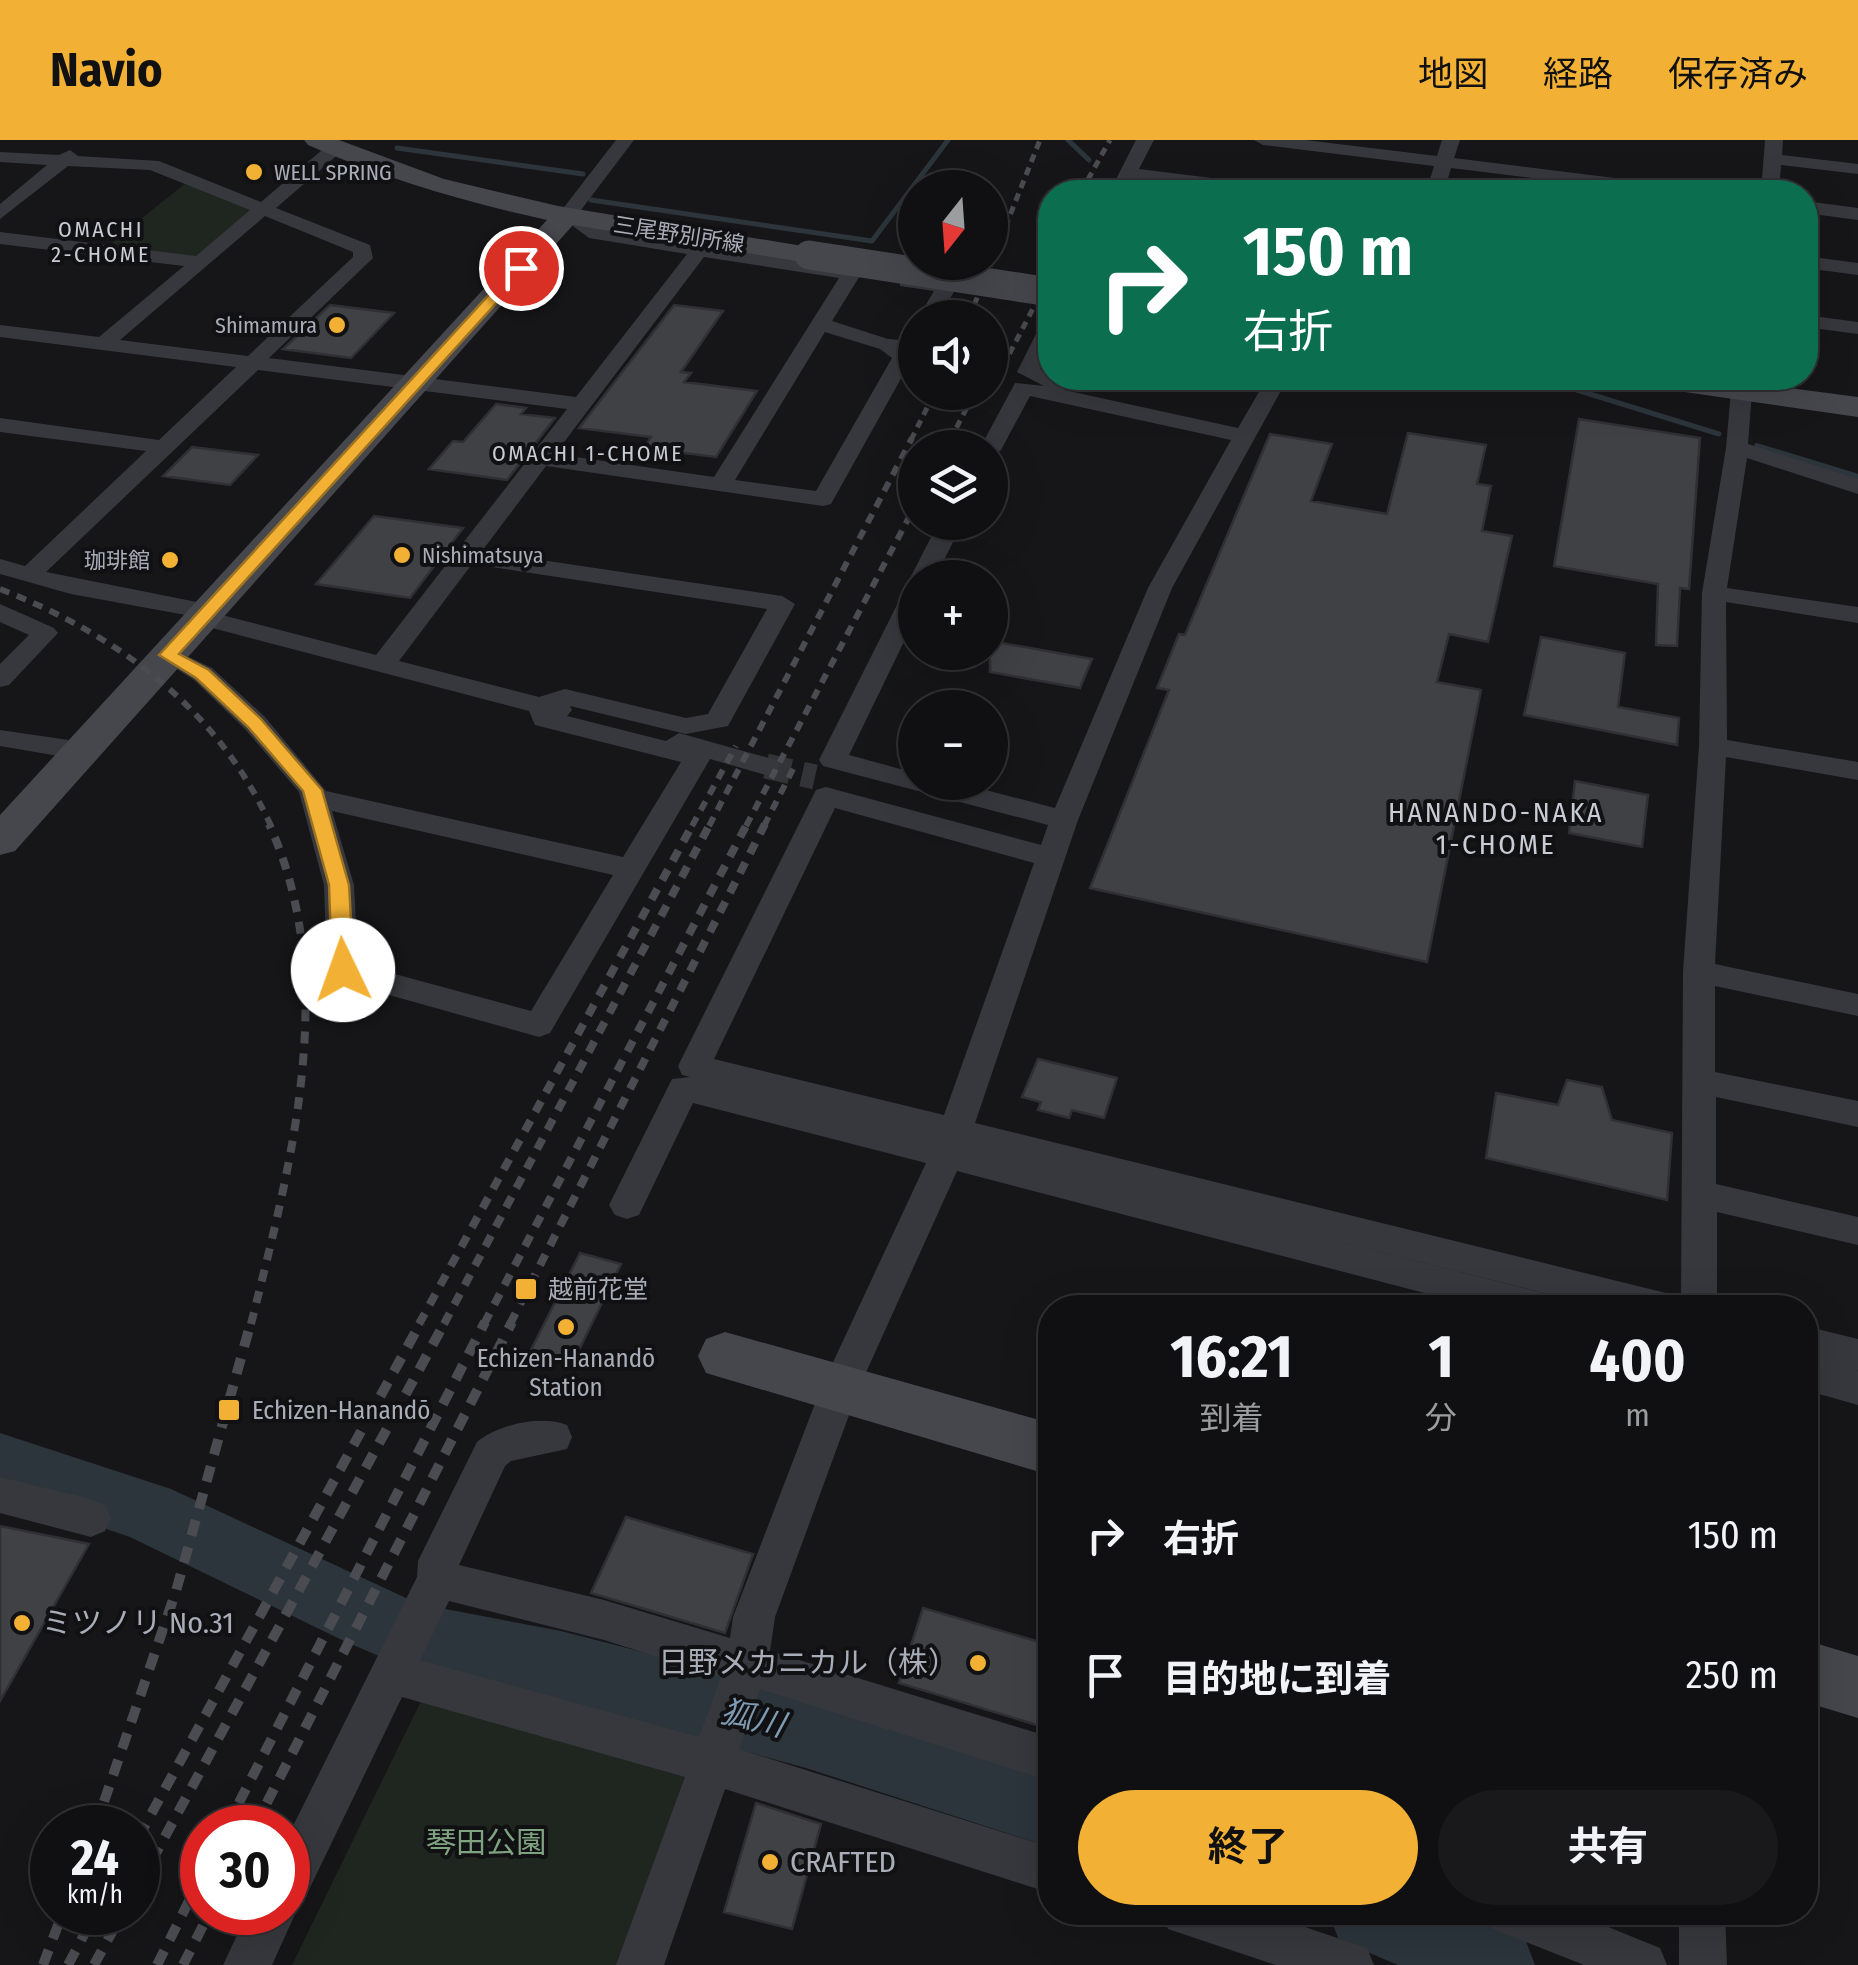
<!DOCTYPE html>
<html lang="ja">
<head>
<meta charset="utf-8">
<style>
  :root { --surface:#101012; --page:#19191b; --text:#f1f3f6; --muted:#9c9d9f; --line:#303032; --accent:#f2b134 }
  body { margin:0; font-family:"Fira Sans Condensed","Noto Sans JP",sans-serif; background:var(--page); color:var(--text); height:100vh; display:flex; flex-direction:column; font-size:38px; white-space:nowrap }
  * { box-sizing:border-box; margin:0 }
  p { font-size:32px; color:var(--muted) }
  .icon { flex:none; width:55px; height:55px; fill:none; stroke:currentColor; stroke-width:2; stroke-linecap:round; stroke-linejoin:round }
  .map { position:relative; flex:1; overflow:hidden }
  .side { position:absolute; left:1038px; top:1155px; width:780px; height:630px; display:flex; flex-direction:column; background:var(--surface); border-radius:40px; box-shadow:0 10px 40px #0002,0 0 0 2px var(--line) }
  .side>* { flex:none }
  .guide { position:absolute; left:1038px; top:40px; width:780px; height:210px; border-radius:40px; box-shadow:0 10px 40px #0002,0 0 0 2px var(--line); background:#0b6e4f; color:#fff; overflow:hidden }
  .needle { width:65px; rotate:197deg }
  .controls { position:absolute; left:898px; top:30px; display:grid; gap:20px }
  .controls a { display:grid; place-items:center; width:110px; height:110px; border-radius:50%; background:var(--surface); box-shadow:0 10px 40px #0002,0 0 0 2px var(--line); font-size:50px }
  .speed { position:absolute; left:30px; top:1665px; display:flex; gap:20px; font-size:50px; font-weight:700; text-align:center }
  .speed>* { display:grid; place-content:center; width:130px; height:130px; border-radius:50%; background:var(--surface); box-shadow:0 10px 40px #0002,0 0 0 2px var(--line); line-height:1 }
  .speed small { font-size:25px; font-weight:400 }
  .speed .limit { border:15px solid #d22; background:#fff; color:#111 }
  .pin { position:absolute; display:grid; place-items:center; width:85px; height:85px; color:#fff; margin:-42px; border:5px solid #fff; border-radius:50%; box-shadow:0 2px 10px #0007 }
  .me { position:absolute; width:110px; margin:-55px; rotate:357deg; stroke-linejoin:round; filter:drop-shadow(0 0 8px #0008) }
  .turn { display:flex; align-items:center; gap:35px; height:210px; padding:0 40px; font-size:45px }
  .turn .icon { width:130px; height:130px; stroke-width:2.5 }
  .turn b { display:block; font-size:70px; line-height:85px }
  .eta { display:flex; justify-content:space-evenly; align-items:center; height:170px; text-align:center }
  .eta b { font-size:60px; font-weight:700; line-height:70px }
  .primary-button { display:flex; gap:20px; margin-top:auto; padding:20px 40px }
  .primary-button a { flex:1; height:115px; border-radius:60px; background:var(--accent); color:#111; font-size:40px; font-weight:700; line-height:115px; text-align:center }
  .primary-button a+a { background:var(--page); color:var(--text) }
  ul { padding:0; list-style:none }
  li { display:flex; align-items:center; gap:30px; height:140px; padding:0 40px }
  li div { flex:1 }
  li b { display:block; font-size:38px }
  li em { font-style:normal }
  header { display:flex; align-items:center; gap:60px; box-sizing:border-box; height:140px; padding:0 50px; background:var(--accent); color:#111 }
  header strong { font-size:48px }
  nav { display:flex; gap:55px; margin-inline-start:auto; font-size:35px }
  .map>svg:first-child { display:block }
  .green { fill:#1e261f }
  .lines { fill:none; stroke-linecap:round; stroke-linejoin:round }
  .stream-far1 { stroke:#2c353c; stroke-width:5 }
  .stream { stroke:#2c353c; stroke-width:6 }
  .river { fill:#2c353c; fill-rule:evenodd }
  .building { fill:#404145; stroke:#303034; stroke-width:2.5 }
  .street-tunnel { stroke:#333438; stroke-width:25; stroke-dasharray:25 12; stroke-linecap:butt }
  .street { fill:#37383d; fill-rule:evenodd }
  .secondary { fill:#45474d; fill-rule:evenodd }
  .rail-far3 { stroke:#4a4c52; stroke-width:5; stroke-dasharray:8 6; stroke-linecap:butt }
  .rail-far2 { stroke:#4a4c52; stroke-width:6; stroke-dasharray:10 8; stroke-linecap:butt }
  .rail-far1 { stroke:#4a4c52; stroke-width:8; stroke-dasharray:12 10; stroke-linecap:butt }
  .rail { stroke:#4a4c52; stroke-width:10; stroke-dasharray:16 12; stroke-linecap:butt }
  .secondary-bridge { stroke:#45474d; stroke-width:29 }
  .route { fill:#f2b134; stroke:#9d7322; stroke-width:2.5 }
  .poi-dot { fill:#f2b134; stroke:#111113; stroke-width:4 }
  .labels { text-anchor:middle; stroke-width:8; stroke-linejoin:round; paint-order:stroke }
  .far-poi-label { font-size:22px; fill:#a8adb8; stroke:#111113; text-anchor:start }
  .far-neighbourhood-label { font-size:22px; letter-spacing:2.5px; fill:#c9ccd4; stroke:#111113 }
  .far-street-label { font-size:22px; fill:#a8adb8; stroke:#111113 }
  .poi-label { font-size:25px; fill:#a8adb8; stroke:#111113; text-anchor:start }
  .neighbourhood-label { font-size:28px; letter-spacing:2.5px; fill:#c9ccd4; stroke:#111113 }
  .near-poi-label { font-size:30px; fill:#a8adb8; stroke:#111113; text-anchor:start }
  .near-park-label { font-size:30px; fill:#7fa381; stroke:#111113 }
  .near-water-label { font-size:32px; font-style:italic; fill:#7f9bb3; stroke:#111113 }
</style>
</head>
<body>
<header>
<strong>Navio</strong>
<nav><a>地図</a><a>経路</a><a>保存済み</a></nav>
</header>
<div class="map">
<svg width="1858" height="1825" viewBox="0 0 1858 1825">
  <rect width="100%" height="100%" fill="#161618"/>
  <path class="green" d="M187,42L254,70L197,118L106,107Z
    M422,1559L695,1640L629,1825H292Z"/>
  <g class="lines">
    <path class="stream-far1" d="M1068,0L1089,20
      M397,8L583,34
      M1130,48L1137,52
      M591,60L872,101L948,0
      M1538,238L1719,294"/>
    <path class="stream" d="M1757,306L1858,337"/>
    <path class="river" d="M0,1293L171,1349L419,1464L561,1491L806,1554L1050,1631V1707L806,1628L561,1561L418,1533L344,1501L130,1397L0,1353Z
      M1328,1772H1465L1524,1796L1535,1825H1398L1339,1800Z"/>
  </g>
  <path class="building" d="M330,165L394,173L351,218L283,209Z
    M674,165L723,171L681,232L691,233L684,242L757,251L716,317L644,308L651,297L579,288Z
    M496,264L526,268L521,274L555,278L507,340L429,329L453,301L463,302Z
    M1579,279L1700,298L1689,449L1680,448L1677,506L1656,505L1658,444L1554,426Z
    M1408,293L1486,305L1477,344L1491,346L1482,391L1512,396L1488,502L1449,494L1437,542L1481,550L1427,822L1090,748L1169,550L1157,548L1179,494L1185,495L1270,294L1332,304L1311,361L1387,374Z
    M192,307L258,315L230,345L163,336Z
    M374,376L463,388L410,458L316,444Z
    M1541,497L1625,513L1618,567L1679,578L1677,605L1524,575Z
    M990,501L1092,519L1080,548L990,532Z
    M1575,641L1648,655L1642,707L1569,693Z
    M1038,919L1117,938L1104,978L1072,970L1069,978L1038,970L1041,962L1022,957Z
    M1567,940L1602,947L1612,980L1672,993L1667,1060L1486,1018L1496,953L1558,965Z
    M580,1113L621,1124L574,1220L531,1210Z
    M626,1377L753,1414L725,1493L591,1453Z
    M0,1386L89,1404L0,1561Z
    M923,1468L1050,1505V1589L899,1543Z
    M756,1663L821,1684L792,1789L724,1772Z"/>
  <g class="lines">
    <path class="street-tunnel" d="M766,626L815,637"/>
    <path class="street" d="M616,0H634L578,74L601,89L858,130L861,134L832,181L888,199L914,201L915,208L908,211L913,217L831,364L823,366L546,326L482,411L782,456L795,464L728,586L686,594L570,566L572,570L567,576L666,601L679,593L776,620L780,626L776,632L766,635L710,619L550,893L539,897L332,839L327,831L324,745L299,652L245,589L194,540L155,515L168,507L212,528L265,577L326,651L623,717L681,622L535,585L529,571L193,483L191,476L71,454L0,434V419L25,426L146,311L0,292V278L159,300L236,227L0,197V185L99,197L184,126L0,104V92L196,116L250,70L150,30L68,26L0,79V64L47,25L0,22V12L59,15L70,10L78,16L159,21L261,62L329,4H341V12L276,68L370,105L373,118L269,218L576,257L687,114L589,98L558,75ZM265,76L353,112V117L248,216L120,200ZM704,117L839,138L714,337L555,314ZM825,192L880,209L892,218L816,351L735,340ZM258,230L567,269L376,515L218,474L217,466L46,432ZM472,424L767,469L708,574L686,578L565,549L539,557L399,521ZM332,671L613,735L531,871L358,824L354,745Z
      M1136,0H1154L1139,29L1285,47L1294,52H1244L1134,39L1127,52H1113L1111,49Z
      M1254,0H1305L1437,16L1442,0H1460L1454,18L1687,47L1696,52H1647L1451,28L1444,52H1426L1434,26L1263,5Z
      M1765,0H1783L1782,15L1858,24V34L1781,25L1779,52H1761Z
      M1805,61L1858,68V80L1805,73Z
      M1805,116L1858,123V135L1805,128Z
      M907,136L954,143L957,147L938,178H918L934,151L900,146V138Z
      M1805,175L1858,182V194L1805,187Z
      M1050,180V208L1040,229L1050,233V238L1068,240L1071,245L1064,250L1238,288L1267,238H1288L1172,448L1078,680L975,983L1666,1153L1681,1160L1683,832L1699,606L1702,453L1726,308L1732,238H1753L1748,304L1858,339V354L1747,318L1727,448L1858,467V483L1726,462L1727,600L1858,622V640L1726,617L1715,824L1858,854V876L1715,846V932L1858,961V987L1716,957V1044L1858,1077V1105L1717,1072V1168H1603L1274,1085L1543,1153L1556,1157L1561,1168H1482L957,1031L859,1248L775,1477L770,1511L1050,1597V1641L760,1549L739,1609L1050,1707V1753L725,1649L664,1825H616L685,1637L402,1557L304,1760L294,1765L296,1772L272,1825H223L248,1772H288V1696L417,1437L418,1421L477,1302C499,1284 541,1275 567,1285L572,1297L567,1309L511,1321L505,1326L459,1425L604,1460L730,1498L733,1477L821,1248L926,1023L693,963L639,1075L627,1079L615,1075L609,1065L672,939L690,937L682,935L678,926L816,650L826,647L1041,705L1048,685L823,626L819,620L903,453L915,446V479L849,615L915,633V642H955L1055,668L1148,448L1231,300L1030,256L1001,310L990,317V308H980L1015,243L1044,246L1017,232L1040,186ZM835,668L1034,723L944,975L714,919ZM449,1461L604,1500L721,1537L699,1597L420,1520Z
      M939,382H963L935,438H915L913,443L910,438Z
      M0,464L54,488L58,493L9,545L0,547V524L29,495L0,482Z
      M0,590L82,602L92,605L96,611L92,617L82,620L0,606Z
      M1805,1186L1858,1199V1231L1835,1225L1858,1231V1265L1805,1250Z
      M0,1337L91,1359L105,1365L111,1378L105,1391L91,1397L0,1373Z
      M1162,1772H1260L1367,1808L1374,1825H1276L1168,1789Z
      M1487,1772H1571L1660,1808L1667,1825H1584L1493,1789Z
      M1679,1772H1725L1727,1825H1679Z"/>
    <path class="secondary" d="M304,0H339L444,39L558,66L809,107L823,115L809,123L573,85L15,711L0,715V675L547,80C465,62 386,39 308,5Z
      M1634,238H1714L1858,257V277L1650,247L1639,245Z
      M725,1192L1050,1283V1335L706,1233L698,1216L706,1199Z
      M1805,1500L1858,1516V1578L1805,1562Z"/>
    <path class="rail-far3" d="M1081,52L1110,0
      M1032,145L1050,110
      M969,178L1040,0
      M990,251L1050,136
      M911,300L935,252
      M950,300L975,252"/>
    <path class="rail-far2" d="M946,308L951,298
      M0,449C118,495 218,569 271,686
      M692,686L736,606
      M709,686L912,298
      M746,686L915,366
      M764,686L794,627"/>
    <path class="rail-far1" d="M251,1184C291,1024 341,841 269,684
      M419,1184L693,684
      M444,1184L710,684
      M484,1184L747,684
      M510,1184L765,684"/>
    <path class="rail" d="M95,1688L176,1451L251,1182
      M226,1688L485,1182
      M254,1688L512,1182
      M138,1698L421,1182
      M138,1746L445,1182
      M43,1825L63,1772
      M68,1825L96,1772
      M94,1825L123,1772
      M157,1825L202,1735
      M183,1825L210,1772"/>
    <path class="secondary-bridge" d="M809,115L1050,152"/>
  </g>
  <path class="route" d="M516,125L528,128L179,514L209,530L261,579L322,650L349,745L354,830L343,838L332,830L329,745L303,651L248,587L196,538L159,515Z"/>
  <g class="poi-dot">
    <circle cx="254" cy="32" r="10"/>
    <circle cx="337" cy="185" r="10"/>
    <circle cx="402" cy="415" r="10"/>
    <circle cx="170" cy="420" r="10"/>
    <rect x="514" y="1137" width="24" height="24" rx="5"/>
    <circle cx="566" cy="1187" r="10"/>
    <rect x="217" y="1258" width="24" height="24" rx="5"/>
    <circle cx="22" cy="1483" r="10"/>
    <circle cx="978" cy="1523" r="10"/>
    <circle cx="770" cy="1722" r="10"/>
  </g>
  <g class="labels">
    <g class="far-poi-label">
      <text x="274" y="40">WELL SPRING</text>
      <text x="317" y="193" text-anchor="end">Shimamura</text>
      <text x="422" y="423">Nishimatsuya</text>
      <text x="150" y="428" text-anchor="end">珈琲館</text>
    </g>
    <g class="far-neighbourhood-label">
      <text x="101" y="97">OMACHI<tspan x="101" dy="25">2-CHOME</tspan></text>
      <text x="588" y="321">OMACHI 1-CHOME</text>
    </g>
    <g class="far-street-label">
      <text transform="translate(679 94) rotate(9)" y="8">三尾野別所線</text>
    </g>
    <g class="poi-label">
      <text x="548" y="1158">越前花堂</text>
      <text x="566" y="1227" text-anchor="middle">Echizen-Hanandō<tspan x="566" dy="29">Station</tspan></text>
      <text x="252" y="1279">Echizen-Hanandō</text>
    </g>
    <g class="neighbourhood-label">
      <text x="1496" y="682">HANANDO-NAKA<tspan x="1496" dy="32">1-CHOME</tspan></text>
    </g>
    <g class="near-poi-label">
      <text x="42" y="1493">ミツノリ No.31</text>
      <text x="958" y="1533" text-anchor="end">日野メカニカル（株）</text>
      <text x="790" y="1732">CRAFTED</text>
    </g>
    <g class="near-park-label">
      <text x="486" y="1713">琴田公園</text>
    </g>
    <g class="near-water-label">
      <text transform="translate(753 1578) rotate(14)" y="11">狐川</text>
    </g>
  </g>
</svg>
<div class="controls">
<a><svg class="needle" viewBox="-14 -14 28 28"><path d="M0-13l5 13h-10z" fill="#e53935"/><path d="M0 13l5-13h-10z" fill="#9c9d9f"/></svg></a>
<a><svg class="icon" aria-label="sound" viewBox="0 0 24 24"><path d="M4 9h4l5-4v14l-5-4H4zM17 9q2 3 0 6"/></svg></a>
<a><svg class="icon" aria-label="layers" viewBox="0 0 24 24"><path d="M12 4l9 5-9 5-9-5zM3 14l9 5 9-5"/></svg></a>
<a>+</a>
<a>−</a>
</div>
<div class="speed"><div>24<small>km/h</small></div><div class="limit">30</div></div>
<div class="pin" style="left:521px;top:128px;background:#d93025"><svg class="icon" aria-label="arrive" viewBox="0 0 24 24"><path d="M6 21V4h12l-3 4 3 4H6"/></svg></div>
<svg class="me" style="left:343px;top:830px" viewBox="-20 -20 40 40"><circle r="19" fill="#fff"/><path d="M0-13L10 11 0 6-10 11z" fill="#f2b134"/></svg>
<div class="guide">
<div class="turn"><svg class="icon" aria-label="right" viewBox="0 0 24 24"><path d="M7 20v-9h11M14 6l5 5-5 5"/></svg><div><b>150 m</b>右折</div></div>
</div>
<section class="side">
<div class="eta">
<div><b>16:21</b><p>到着</p></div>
<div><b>1</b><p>分</p></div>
<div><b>400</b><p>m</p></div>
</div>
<ul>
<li><svg class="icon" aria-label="right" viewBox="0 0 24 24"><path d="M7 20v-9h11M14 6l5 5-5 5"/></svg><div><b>右折</b></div><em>150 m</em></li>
<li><svg class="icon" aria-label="arrive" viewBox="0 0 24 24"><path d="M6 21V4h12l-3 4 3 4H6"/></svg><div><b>目的地に到着</b></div><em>250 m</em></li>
</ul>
<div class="primary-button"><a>終了</a><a>共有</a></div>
</section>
</div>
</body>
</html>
